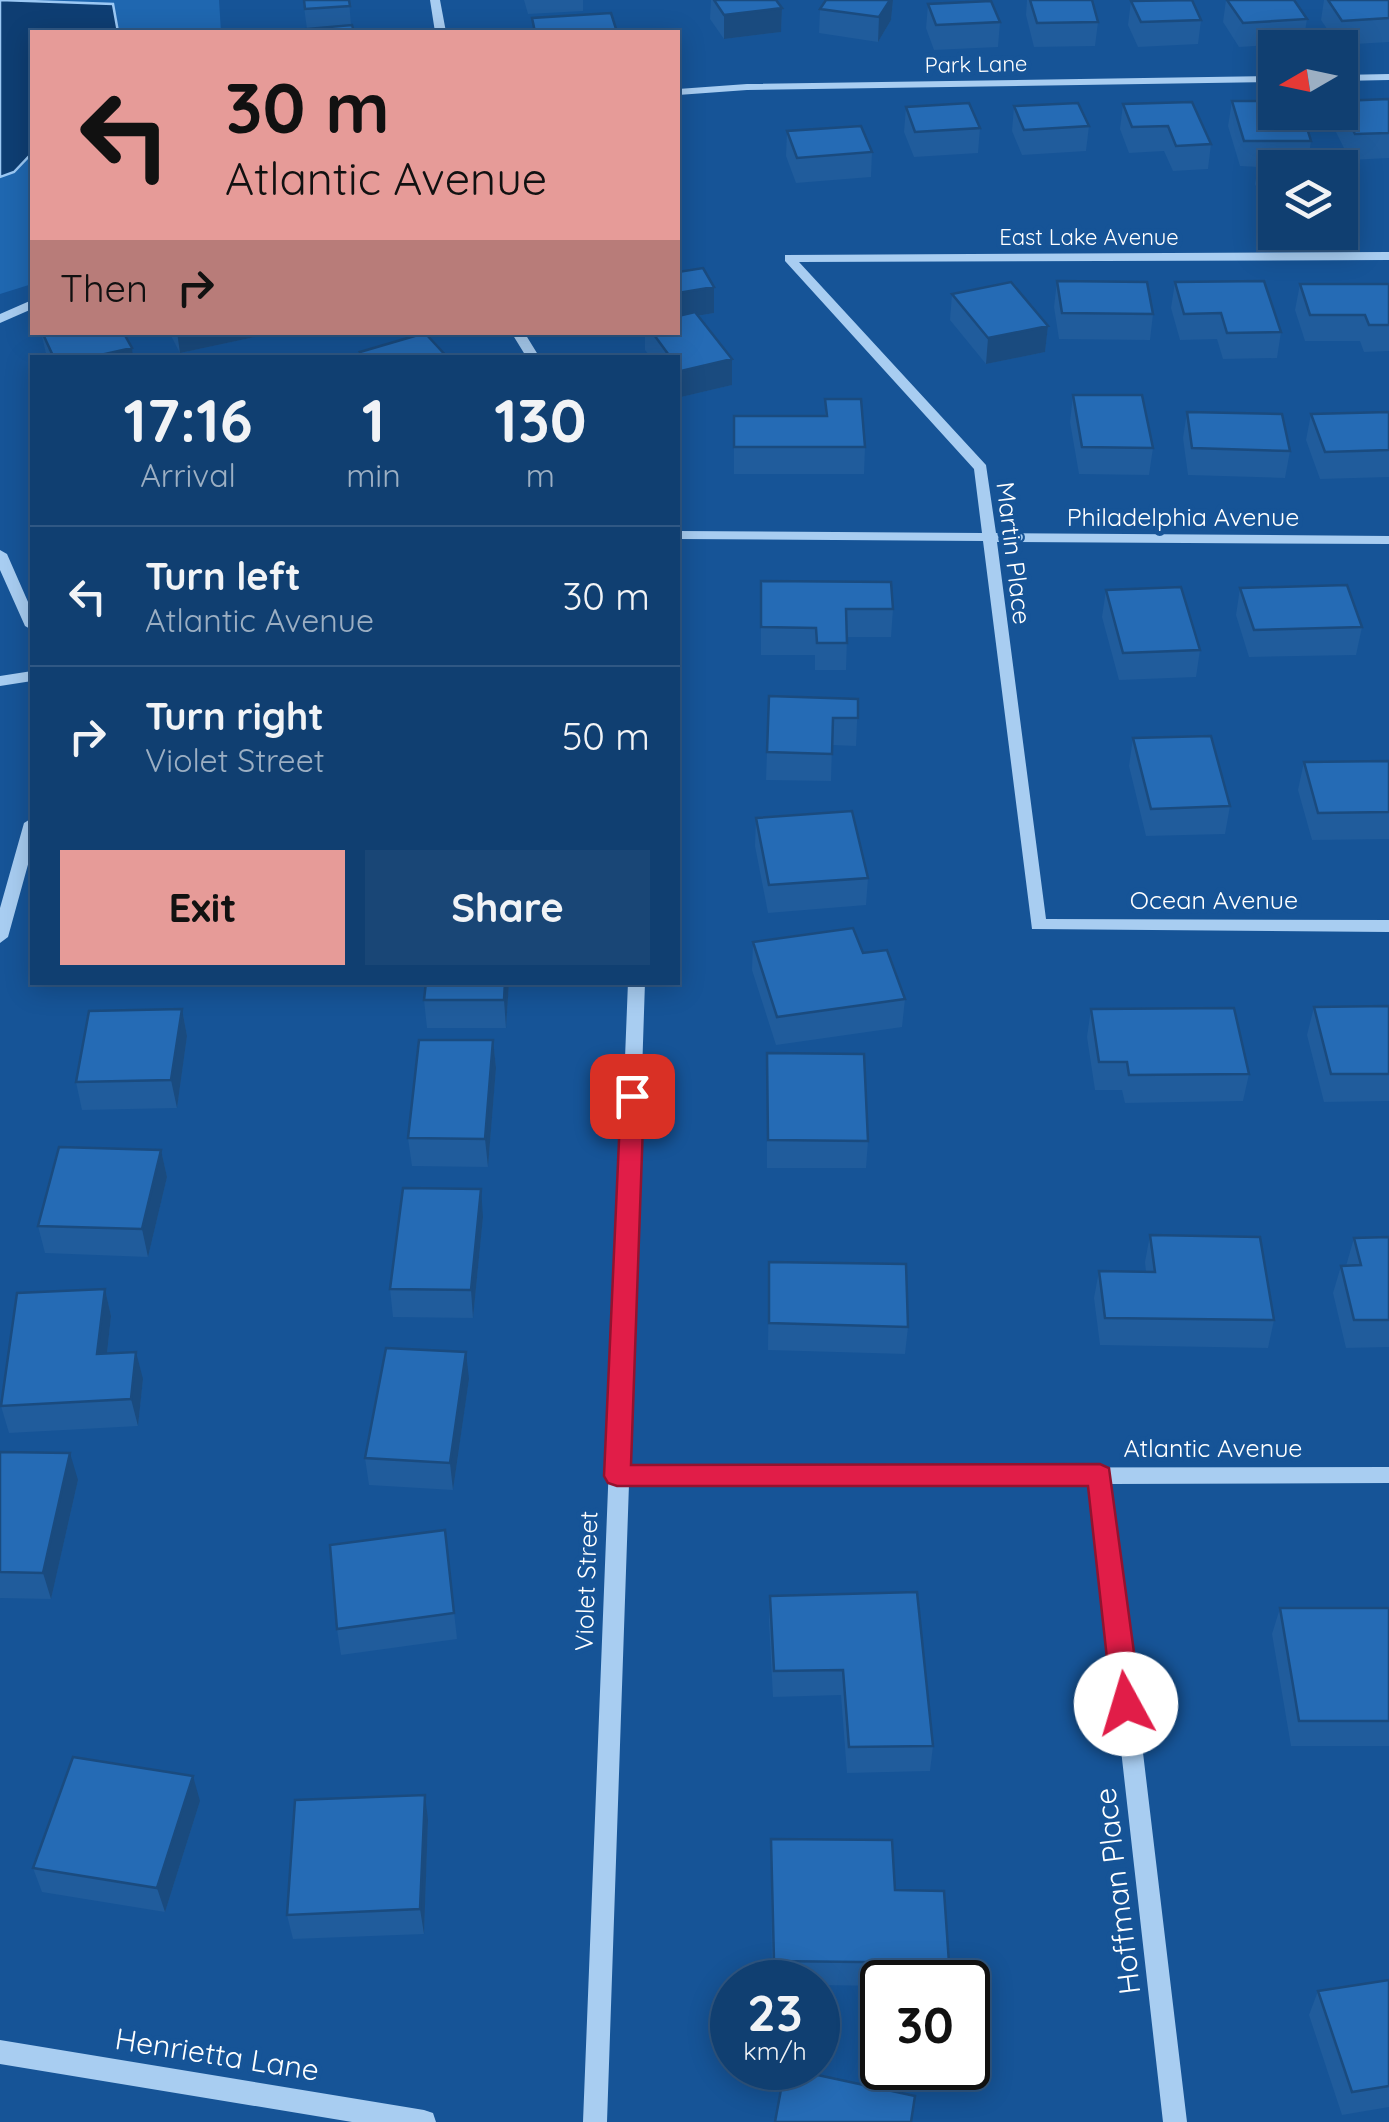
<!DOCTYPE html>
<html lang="en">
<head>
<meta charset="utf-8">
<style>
  :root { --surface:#103f71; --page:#194676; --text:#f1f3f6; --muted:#9cafc3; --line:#305884; --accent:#e69b98 }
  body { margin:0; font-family:Quicksand,sans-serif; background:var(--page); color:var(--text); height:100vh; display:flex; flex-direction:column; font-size:38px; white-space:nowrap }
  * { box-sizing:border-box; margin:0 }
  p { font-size:32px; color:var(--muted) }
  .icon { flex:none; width:55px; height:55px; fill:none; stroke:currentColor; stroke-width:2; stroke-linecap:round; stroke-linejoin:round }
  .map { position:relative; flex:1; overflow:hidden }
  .sheet { position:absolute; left:30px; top:355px; width:650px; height:630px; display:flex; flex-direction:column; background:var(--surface); border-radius:0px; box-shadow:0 5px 25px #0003,0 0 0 2px var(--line) }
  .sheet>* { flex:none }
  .guide { position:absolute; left:30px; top:30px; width:650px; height:305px; border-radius:0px; box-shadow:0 5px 25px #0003,0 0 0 2px var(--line); background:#e69b98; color:#111; overflow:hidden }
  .needle { width:65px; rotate:261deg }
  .tools { position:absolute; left:1258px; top:30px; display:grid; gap:20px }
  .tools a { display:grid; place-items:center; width:100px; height:100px; border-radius:0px; background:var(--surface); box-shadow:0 5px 25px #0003,0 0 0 2px var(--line); font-size:50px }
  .speed { position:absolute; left:710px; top:1960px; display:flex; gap:20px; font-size:50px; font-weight:700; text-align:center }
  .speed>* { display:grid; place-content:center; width:130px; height:130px; border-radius:50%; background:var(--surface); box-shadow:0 5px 25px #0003,0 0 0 2px var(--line); line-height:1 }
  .speed small { font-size:25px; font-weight:400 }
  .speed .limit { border:5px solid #111; border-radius:15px; background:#fff; color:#111 }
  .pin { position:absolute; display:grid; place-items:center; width:85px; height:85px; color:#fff; margin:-42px; border-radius:20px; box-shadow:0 5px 15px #0006 }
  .me { position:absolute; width:110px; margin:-55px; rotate:354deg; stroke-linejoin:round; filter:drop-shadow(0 0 8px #0008) }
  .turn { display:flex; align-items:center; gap:35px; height:210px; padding:0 30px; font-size:45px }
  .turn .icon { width:130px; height:130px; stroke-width:2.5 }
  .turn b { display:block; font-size:70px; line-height:85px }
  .then { display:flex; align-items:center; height:95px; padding:0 30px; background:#0003; gap:20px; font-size:38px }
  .eta { display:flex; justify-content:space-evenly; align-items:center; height:170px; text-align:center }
  .eta b { font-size:60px; font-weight:800; line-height:70px }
  .action { display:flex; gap:20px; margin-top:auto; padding:20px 30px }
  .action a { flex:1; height:115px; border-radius:0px; background:var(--accent); color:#111; font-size:40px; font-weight:800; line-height:115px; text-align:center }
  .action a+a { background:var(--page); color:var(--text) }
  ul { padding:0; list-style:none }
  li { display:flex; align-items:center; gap:30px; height:140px; padding:0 30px; border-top:2px solid var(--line) }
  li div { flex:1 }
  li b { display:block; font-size:38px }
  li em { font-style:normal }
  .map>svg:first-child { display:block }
  .green { fill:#1f67b0 }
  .water { fill:#0e3e73; stroke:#9bc8f4; stroke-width:2.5 }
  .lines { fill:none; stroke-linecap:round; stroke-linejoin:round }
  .minor { fill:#a8cdf1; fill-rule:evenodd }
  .wall { fill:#205c9c }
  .shaded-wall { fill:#1a4b7f }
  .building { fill:#256bb5; stroke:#1a4b7f; stroke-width:2.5 }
  .route { fill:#e11d48; stroke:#92132f; stroke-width:2.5 }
  .labels { text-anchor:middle; stroke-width:10; stroke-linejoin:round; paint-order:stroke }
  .far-street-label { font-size:22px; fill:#fff; stroke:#165497 }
  .street-label { font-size:25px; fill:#fff; stroke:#165497 }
  .near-street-label { font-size:30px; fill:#fff; stroke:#165497 }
</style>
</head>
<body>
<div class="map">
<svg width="1389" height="2122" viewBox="0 0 1389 2122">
  <rect width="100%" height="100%" fill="#165497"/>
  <path class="green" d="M0,0H219L221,32H32V284L0,294Z"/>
  <path class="water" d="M0,0L113,4L118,32H32V153L14,172L0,177Z"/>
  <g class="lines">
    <path class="minor" d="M430,0H440L446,32H435Z
      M1389,74V80L1340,81V75Z
      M1275,76V82L747,90L678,95V89L747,84Z
      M1389,252V260L799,262L986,465L996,533L1389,536V544L997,542L1046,919L1389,920V932L1032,929L983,541L678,539V531L982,533L974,469L785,261V255Z
      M32,300V309L0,323V314Z
      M511,332H524L540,358H527Z
      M0,550L7,554L32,611V630L25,626L0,570Z
      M32,671V681L0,686V676Z
      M32,818V850L8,937L0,943V908L24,823Z
      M628,982H645L629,1468L1389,1467V1483L1111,1484L1187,2122H1163L1091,1484H629L607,2122H583Z
      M0,2040L424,2110L433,2113L436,2122H352L0,2064Z"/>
  </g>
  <path class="wall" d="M303,0H349L351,25L307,29Z
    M524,0H583V11L528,14Z
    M711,0H776L782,8L781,32L724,39L710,19Z
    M826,0H893L891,20L878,42L819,33L820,9Z
    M1027,0H1092L1098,22L1095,46L1034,47L1026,15Z
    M1226,0H1294L1307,19L1303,43L1239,47L1223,22Z
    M1324,0H1389V42L1338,45L1321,20Z
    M1131,1L1201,20L1198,44L1138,47L1128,25Z
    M928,4L1000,22L998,47L934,50L926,28Z
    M1389,99V158L1350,160L1333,126L1335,112H1340V101Z
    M1232,101L1311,141L1307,167H1275L1274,200H1262L1255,184L1258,167L1240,166L1228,126Z
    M1123,104L1211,144L1208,169L1173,171L1164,151L1129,153L1120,129Z
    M1014,106L1089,126L1086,151L1022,155L1012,131Z
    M906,107L980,128L978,153L914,157L904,132Z
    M787,131L872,152L871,177L796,183L786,156Z
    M678,272L714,313L697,316L732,385L681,397L678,392V358H651L645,350V332H678Z
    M1057,281L1153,314L1150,340L1059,339L1054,307Z
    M1175,282L1281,332L1277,358L1223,359L1217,339L1180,340L1171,308Z
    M1300,284H1389V351L1364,352L1360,341H1305L1295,310Z
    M952,294L1048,326L1045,352L986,364L950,320Z
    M41,332H42L133,358H47Z
    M169,332H268L269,334L180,353Z
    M1073,395L1153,448L1149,475L1079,474L1070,422Z
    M825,399L865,447L864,474H734V416H825Z
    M1187,412L1290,451L1285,478L1188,475L1183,438Z
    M1389,412V477L1320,479L1306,440L1311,414Z
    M761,581L893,609L891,637H847L846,670H815V655H761Z
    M1240,588L1362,627L1356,655L1249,657L1236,615Z
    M1106,590L1200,650L1196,677L1119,680L1102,617Z
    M769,696L858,699L856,746L832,745L831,781L766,780Z
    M1133,738L1230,806L1225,834L1146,836L1129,766Z
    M1389,761V839L1312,840L1298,790L1304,762Z
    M756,818L868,878L866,905L768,913L755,846Z
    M753,942L863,953L905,999L902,1027L776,1045L752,970Z
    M426,982H509L506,1028H427L424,1000Z
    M1389,1006V1101L1324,1102L1307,1035L1314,1007Z
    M182,1009L187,1036L177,1108L82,1110L76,1082Z
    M1091,1009L1249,1074L1243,1101L1125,1103L1122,1090H1095L1087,1037Z
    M493,1040L496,1068L488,1167L412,1166L408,1138Z
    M767,1053L868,1141L866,1168H767Z
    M161,1150L167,1177L148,1257L45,1253L38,1226Z
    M483,1217L473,1318L393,1317L390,1289Z
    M1150,1235L1274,1320L1268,1348L1100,1345L1094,1298L1099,1271L1146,1272L1145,1262Z
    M1389,1237V1347L1346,1348L1333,1293L1341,1266H1346L1354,1238Z
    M769,1262L908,1327L905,1354L768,1350Z
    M105,1289L111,1316L107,1354L143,1379L138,1426L9,1433L1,1406Z
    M469,1379L453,1490L369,1485L365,1458Z
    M0,1452L78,1480L51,1599L0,1598Z
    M445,1530L457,1639L341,1655L337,1629Z
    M770,1596L933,1746L930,1771L847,1773L841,1695L773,1697L769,1622Z
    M1280,1608H1389V1746H1291L1272,1634Z
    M200,1801L165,1912L42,1892L33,1868Z
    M428,1820L424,1934L293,1939L287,1915Z
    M771,1839L895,1890L949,1963L946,1982H882V1986L818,1985V1982H772Z
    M1389,1980V2107L1342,2115L1309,2015L1318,1991Z"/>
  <path class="shaded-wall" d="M890,0H893L891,20L878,42L879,17Z
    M782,8L781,32L724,39V15Z
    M714,287V313L678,319V293Z
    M1048,326L1045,352L986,364L988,338Z
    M177,332H268L269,334L180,353Z
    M132,348L133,358H87Z
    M732,359V385L681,397V371Z
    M505,982H509L506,1028L504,1000Z
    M182,1009L187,1036L177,1108L171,1080Z
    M493,1040L496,1068L488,1167L485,1139Z
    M161,1150L167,1177L148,1257L142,1229Z
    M481,1189L483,1217L473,1318L471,1290Z
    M105,1289L111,1316L104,1381L97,1354Z
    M136,1352L143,1379L138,1426L131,1399Z
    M466,1352L469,1379L453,1490L450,1463Z
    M70,1453L78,1480L51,1599L43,1573Z
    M193,1776L200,1801L165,1912L157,1888Z
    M425,1795L428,1820L424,1934L420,1909Z"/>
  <path class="building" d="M304,0H349L350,6L305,9Z
    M714,0H776L782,8L724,15Z
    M826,0H890L879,17L820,9Z
    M1030,0H1092L1098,22L1037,23Z
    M1192,0L1201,20L1141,22L1131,1Z
    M1227,0H1294L1307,19L1243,23Z
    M1328,0H1389V18L1342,21Z
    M991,1L1000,22L936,25L928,4Z
    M611,13L617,32H535L532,18Z
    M352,25L354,32H307L306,29Z
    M1389,99V133L1355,134L1340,106V101Z
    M1232,101H1275V112H1302L1311,141H1244Z
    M1192,102L1211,144L1176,146L1168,126L1132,127L1123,104Z
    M969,103L980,128L915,132L906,107Z
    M1078,103L1089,126L1024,130L1014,106Z
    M861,126L872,152L797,158L787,131Z
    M1259,159H1271L1275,168V175H1266Z
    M703,268L714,287L678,293V272Z
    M1057,281L1147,282L1153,314L1062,313Z
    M1264,281L1281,332L1227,333L1221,313L1184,314L1175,282Z
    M1011,282L1048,326L988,338L952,294Z
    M1300,284H1389V325H1369L1365,315H1310Z
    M695,312L732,359L681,371L678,366V358H671L652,332H678V316Z
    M42,332H123L132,348L87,358H54Z
    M425,333L448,358H365L360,352Z
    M1073,395H1142L1153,448L1082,447Z
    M825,399H861L865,447H734V416H827Z
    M1187,412L1282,414L1290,451L1192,448Z
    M1389,412V450L1325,452L1311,414Z
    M761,581L891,582L893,609H846L847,643H817L816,628L761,627Z
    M1347,585L1362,627L1254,630L1240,588Z
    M1181,587L1200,650L1123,653L1106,590Z
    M769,696L858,699V718H833L832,754L767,752Z
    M1211,736L1230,806L1151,809L1133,738Z
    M1389,761V812L1318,813L1304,762Z
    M852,811L868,878L769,885L756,818Z
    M853,928L863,953L887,950L905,999L777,1017L753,942Z
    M426,982H505L504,1000H424Z
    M1389,1006V1074H1331L1314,1007Z
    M1234,1008L1249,1074L1129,1075L1127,1062H1099L1091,1009Z
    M182,1009L171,1080L76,1082L89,1011Z
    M419,1040H493L485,1139L408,1138Z
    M767,1053L864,1054L868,1141L768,1140Z
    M59,1147L161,1150L142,1229L38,1226Z
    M403,1188L481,1189L471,1290L390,1289Z
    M1150,1235L1260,1237L1274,1320L1105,1318L1099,1271L1155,1272Z
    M1389,1237V1320H1354L1341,1266L1361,1265L1354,1238Z
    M769,1262L906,1264L908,1327L769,1323Z
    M105,1289L97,1354L136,1352L131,1399L1,1406L17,1293Z
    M386,1348L466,1352L450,1463L365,1458Z
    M0,1452L70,1453L43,1573L0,1572Z
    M445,1530L454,1613L337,1629L330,1545Z
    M917,1592L933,1746L849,1747L843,1670L774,1671L770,1596Z
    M1280,1608H1389V1721H1299Z
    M73,1757L193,1776L157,1888L33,1868Z
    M425,1795L420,1909L287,1915L295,1800Z
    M771,1839L892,1840L895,1890L944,1891L949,1963L774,1961Z
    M1389,1980V2086L1352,2092L1318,1991Z
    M785,2068L915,2096L911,2122H775Z"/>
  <path class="route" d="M632,1088L644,1096L631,1465L1100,1464L1109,1468L1141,1704L1136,1712L1126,1716L1117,1712L1112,1704L1088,1486H617L608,1483L604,1476L621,1096Z"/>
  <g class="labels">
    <g class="far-street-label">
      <text transform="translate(976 64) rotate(-1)" y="8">Park Lane</text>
      <text x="1089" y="245">East Lake Avenue</text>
    </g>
    <g class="street-label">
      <text x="1183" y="526">Philadelphia Avenue</text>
      <text transform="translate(1014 553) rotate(83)" y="9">Martin Place</text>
      <text x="1214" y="909">Ocean Avenue</text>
      <text x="1213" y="1457">Atlantic Avenue</text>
      <text transform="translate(586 1581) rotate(-88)" y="9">Violet Street</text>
    </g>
    <g class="near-street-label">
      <text transform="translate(1118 1891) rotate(-97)" y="10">Hoffman Place</text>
      <text transform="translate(217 2055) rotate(9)" y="10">Henrietta Lane</text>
    </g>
  </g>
</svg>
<div class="tools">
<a><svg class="needle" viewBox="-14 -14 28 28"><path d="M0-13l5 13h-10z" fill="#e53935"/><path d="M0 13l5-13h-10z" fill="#9cafc3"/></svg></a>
<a><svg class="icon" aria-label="layers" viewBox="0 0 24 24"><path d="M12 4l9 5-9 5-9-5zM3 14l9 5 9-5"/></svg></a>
</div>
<div class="speed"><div>23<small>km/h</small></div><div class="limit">30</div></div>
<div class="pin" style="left:632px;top:1096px;background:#d93025"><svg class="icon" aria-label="arrive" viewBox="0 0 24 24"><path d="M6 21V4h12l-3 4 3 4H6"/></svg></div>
<svg class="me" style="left:1126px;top:1704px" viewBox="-20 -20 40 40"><circle r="19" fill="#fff"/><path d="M0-13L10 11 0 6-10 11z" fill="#e11d48"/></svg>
<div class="guide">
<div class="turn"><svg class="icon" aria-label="left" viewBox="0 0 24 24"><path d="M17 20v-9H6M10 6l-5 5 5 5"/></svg><div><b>30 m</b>Atlantic Avenue</div></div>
<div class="then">Then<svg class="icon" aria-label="right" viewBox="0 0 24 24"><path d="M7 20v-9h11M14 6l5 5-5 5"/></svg></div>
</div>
<section class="sheet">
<div class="eta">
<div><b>17:16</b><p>Arrival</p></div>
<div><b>1</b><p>min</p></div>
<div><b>130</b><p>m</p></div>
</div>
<ul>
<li><svg class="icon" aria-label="left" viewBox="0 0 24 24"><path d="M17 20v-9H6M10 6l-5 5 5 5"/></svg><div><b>Turn left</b><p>Atlantic Avenue</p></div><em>30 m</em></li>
<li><svg class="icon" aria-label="right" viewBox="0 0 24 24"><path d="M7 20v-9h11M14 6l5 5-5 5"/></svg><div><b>Turn right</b><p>Violet Street</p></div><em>50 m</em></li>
</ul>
<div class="action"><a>Exit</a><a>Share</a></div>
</section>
</div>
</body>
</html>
